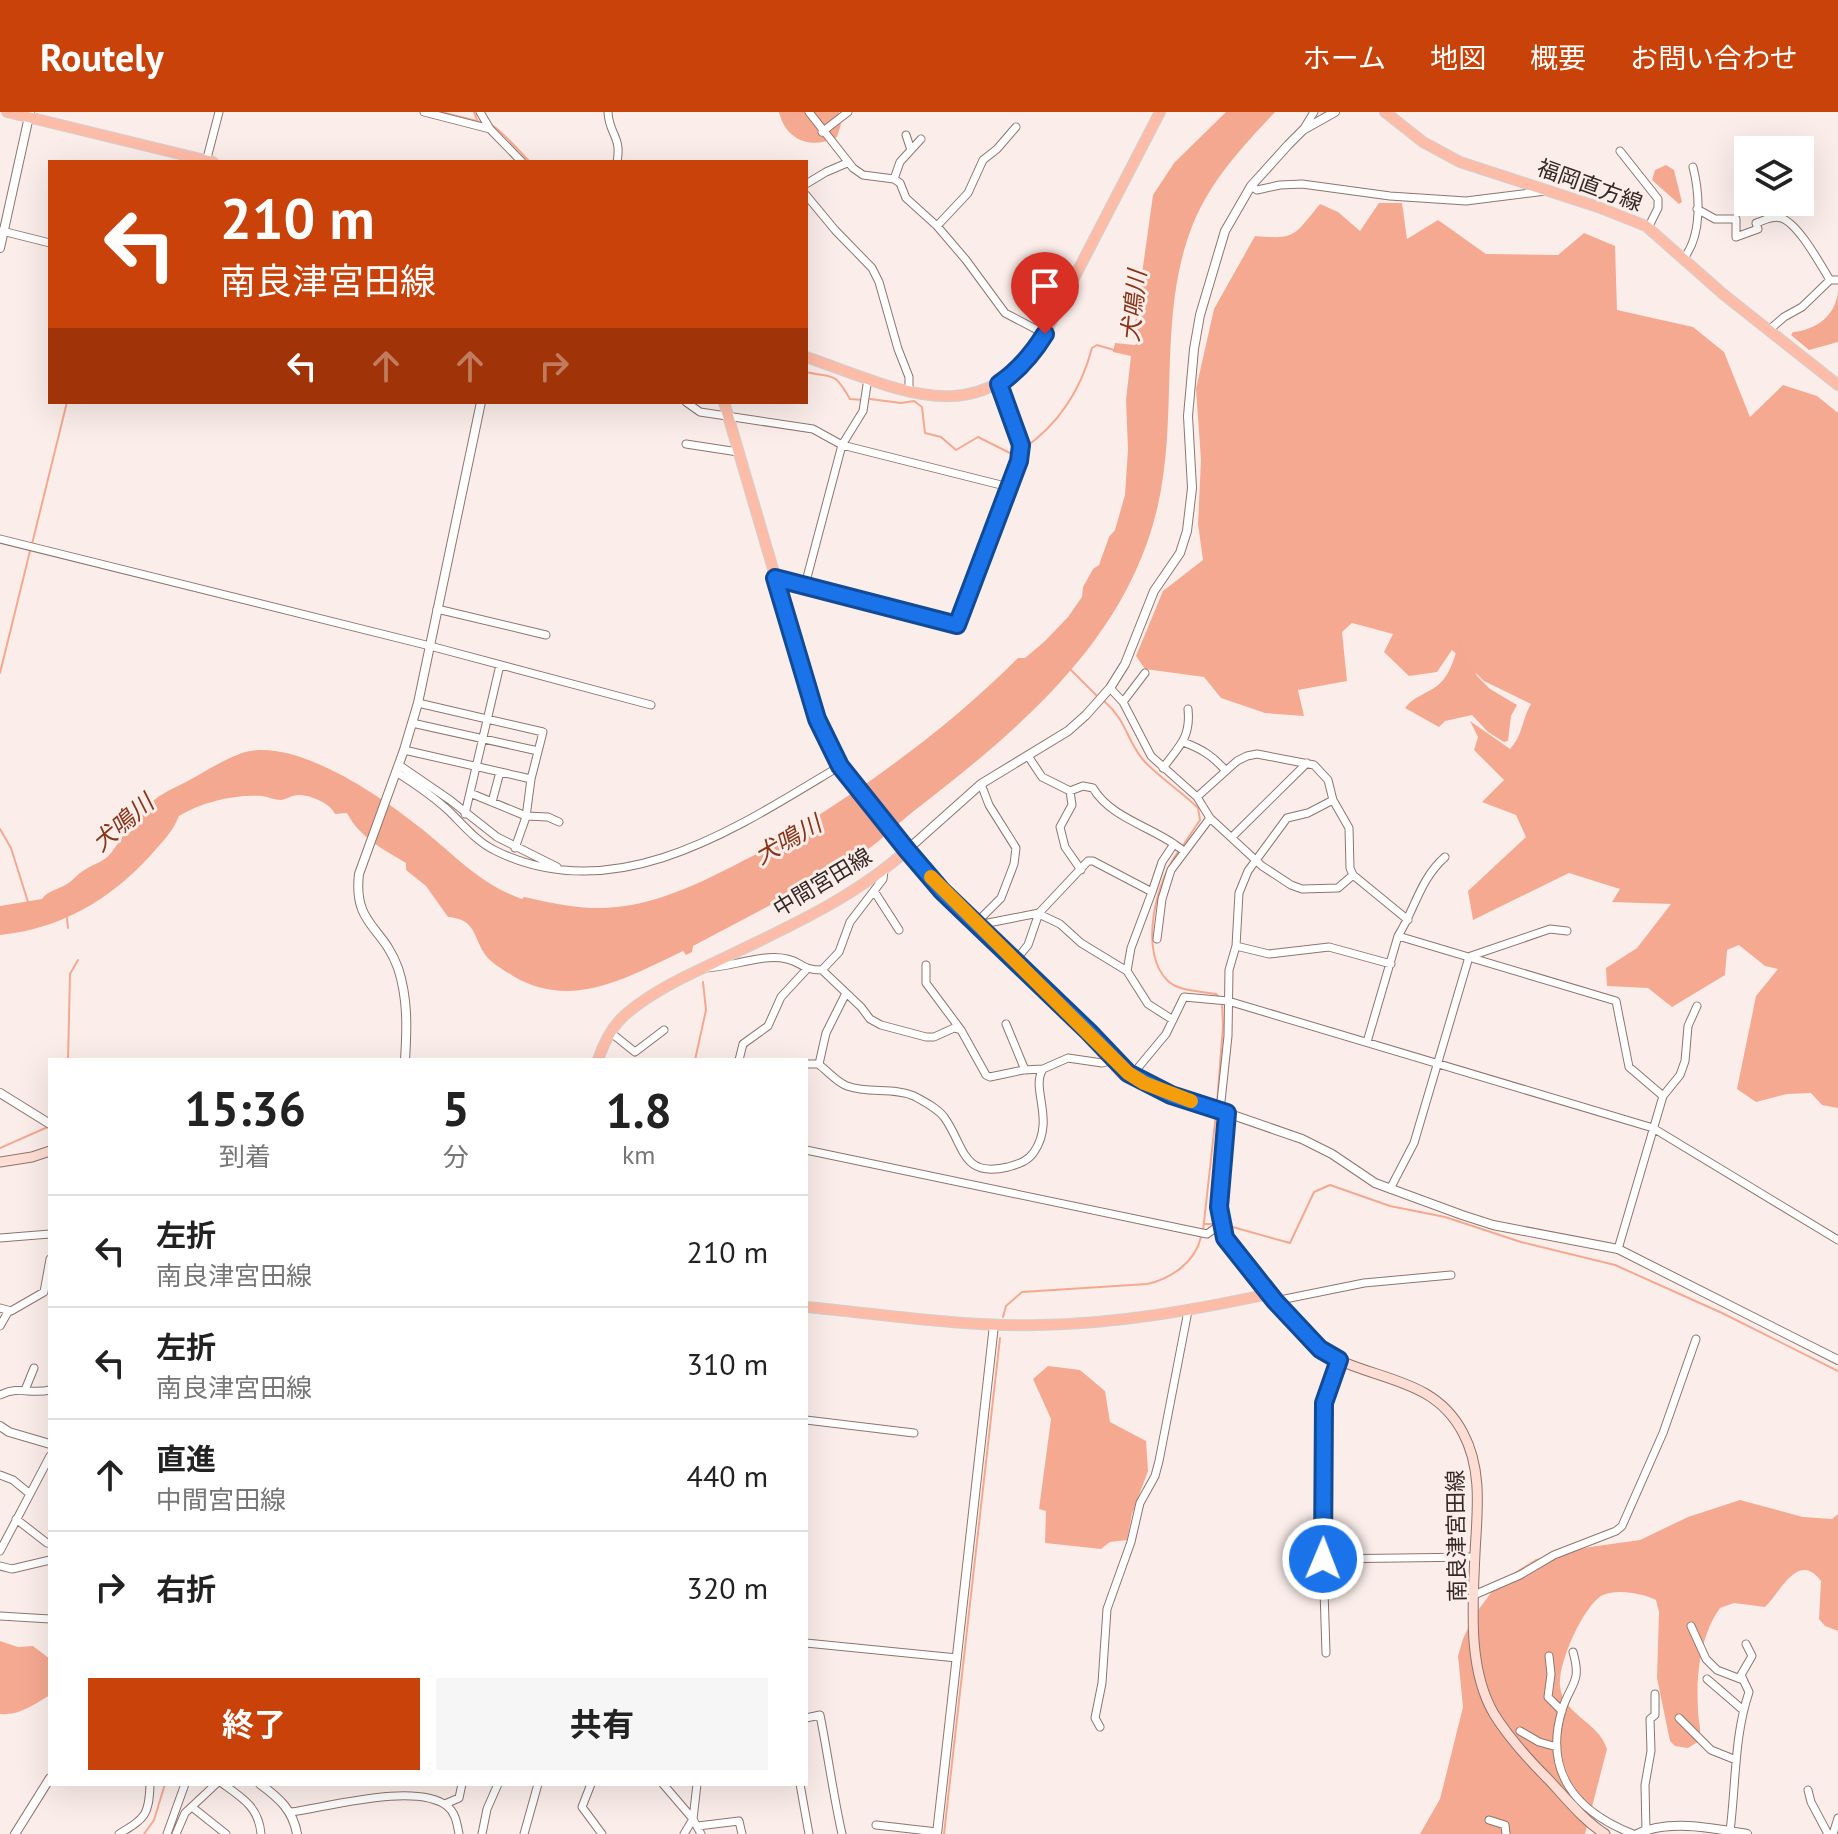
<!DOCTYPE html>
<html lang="ja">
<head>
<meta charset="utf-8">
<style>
  :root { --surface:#fff; --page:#f6f6f6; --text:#222; --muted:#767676; --line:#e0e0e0; --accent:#c9420a }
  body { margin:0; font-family:"PT Sans","Noto Sans JP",sans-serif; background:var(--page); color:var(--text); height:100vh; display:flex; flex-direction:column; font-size:30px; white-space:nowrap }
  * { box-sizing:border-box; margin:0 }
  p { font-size:26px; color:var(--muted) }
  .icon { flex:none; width:44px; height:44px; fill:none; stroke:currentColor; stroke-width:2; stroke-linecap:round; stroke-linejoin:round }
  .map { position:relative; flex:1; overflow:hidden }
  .panel { position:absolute; left:48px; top:946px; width:760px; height:728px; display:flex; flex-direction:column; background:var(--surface); border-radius:0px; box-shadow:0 8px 32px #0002 }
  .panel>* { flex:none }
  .hud { position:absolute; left:48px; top:48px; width:760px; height:244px; border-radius:0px; box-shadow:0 8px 32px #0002; background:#c9420a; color:#fff; overflow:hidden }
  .tools { position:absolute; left:1734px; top:24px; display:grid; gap:16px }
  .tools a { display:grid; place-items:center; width:80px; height:80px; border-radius:0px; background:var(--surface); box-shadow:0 8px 32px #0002; font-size:40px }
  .pin { position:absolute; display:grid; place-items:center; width:68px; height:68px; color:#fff; margin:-82px -34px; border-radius:50% 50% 50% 0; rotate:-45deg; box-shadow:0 0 8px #0007 }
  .pin .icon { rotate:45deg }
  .me { position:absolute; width:88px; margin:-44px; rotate:1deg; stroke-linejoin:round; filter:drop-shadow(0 0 6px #0008) }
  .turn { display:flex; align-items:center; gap:28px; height:168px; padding:0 40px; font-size:36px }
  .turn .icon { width:104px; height:104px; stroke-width:2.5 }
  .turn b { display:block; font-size:56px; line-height:68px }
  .lanes { display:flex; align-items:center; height:76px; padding:0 40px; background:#0003; justify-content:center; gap:40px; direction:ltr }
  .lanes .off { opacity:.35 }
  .eta { display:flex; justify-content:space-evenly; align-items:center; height:136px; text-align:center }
  .eta b { font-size:48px; font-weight:700; line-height:56px }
  .primary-button { display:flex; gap:16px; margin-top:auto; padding:16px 40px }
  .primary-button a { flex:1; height:92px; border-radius:0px; background:var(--accent); color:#fff; font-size:32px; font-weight:700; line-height:92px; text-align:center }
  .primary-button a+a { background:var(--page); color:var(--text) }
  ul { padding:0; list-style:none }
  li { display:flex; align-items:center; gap:24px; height:112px; padding:0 40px; border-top:2px solid var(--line) }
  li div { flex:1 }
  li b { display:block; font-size:30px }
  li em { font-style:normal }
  header { display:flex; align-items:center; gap:48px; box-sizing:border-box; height:112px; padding:0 40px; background:var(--accent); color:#fff }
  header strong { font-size:38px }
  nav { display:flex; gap:44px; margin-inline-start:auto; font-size:28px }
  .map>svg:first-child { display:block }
  .forest { fill:#f6a991 }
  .water { fill:#f5a890 }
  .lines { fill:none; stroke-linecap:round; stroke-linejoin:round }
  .stream { stroke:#f5a890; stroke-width:2 }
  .minor-casing { stroke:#90746c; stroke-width:9 }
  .tertiary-casing { stroke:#90746c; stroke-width:10 }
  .secondary-casing { stroke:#90746c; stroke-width:11 }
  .primary-casing { stroke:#d2d0cf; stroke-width:12 }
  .minor { stroke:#fff; stroke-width:7 }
  .tertiary { stroke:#fff; stroke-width:8 }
  .secondary { stroke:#feded4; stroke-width:9 }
  .primary { stroke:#fdbca8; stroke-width:10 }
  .route-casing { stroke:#114b97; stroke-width:20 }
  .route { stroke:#1a73e8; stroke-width:14 }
  .slow { stroke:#f59e0b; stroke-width:14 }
  .labels { text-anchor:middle; stroke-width:6; stroke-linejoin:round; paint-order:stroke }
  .street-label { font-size:22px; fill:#332824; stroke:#fbeeea }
  .water-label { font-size:24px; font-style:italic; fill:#883519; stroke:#fbeeea }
</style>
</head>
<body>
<header>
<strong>Routely</strong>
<nav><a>ホーム</a><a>地図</a><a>概要</a><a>お問い合わせ</a></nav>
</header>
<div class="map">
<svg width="1838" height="1722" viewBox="0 0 1838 1722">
  <rect width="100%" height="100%" fill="#fbeeea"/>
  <path class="forest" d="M779,0H839L841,12L837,25C812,38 786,29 779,0Z
    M1379,91H1402L1407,127L1438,108L1486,142L1558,143L1584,121L1615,134L1617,198L1693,215L1724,240L1750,305L1783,273L1817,284L1838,301V996L1822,993L1811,981L1787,982L1756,990L1737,977L1756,884L1778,857L1765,854L1739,833L1727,838L1725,863L1672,895L1648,876L1607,874L1606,856L1637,836L1671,792L1612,790L1620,777L1569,761L1473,808L1468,779L1526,725L1516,703L1482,690L1504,668L1474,638L1478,625L1470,609L1510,637C1524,621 1521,609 1531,592L1484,569L1452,538L1437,560L1409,564L1384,540L1393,522L1352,511L1342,520L1347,569L1298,578L1304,604L1265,601L1221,586L1204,565L1145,557L1136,544L1163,479L1203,448L1198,412L1201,348L1196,277L1214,197L1255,124C1297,128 1294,123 1320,92L1338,100L1360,119Z
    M1048,1254L1080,1258L1105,1279L1110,1310L1146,1329L1148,1359L1132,1402L1127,1428L1110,1430L1101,1437L1045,1431L1046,1399L1039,1397L1051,1307L1033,1267Z
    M1740,1388L1803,1405L1832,1407L1838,1402V1519L1825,1514L1819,1507L1821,1469C1798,1438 1780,1481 1765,1495L1734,1491L1720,1496C1700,1524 1696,1563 1698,1597C1698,1611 1702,1614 1699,1629L1688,1636L1675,1634L1670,1629L1657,1566L1659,1500L1656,1488C1643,1481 1615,1476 1601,1484C1582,1497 1558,1551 1560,1574C1562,1602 1599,1610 1607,1637L1585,1722H1420L1440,1687L1463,1595L1458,1544L1463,1527L1473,1505L1499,1470L1536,1447L1590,1435L1640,1428L1688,1405Z
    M0,1529L18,1535L33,1534L50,1547V1583C35,1592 19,1604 0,1602Z"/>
  <path class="water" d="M1226,0H1275C1243,34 1211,68 1193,112C1157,201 1179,301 1158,393C1128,526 1022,615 919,695C900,709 883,727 863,741C849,751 831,759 816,768C776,791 734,812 693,834L692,840L686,843L683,839C628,865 572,899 513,864C504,858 490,851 484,841C473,823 475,807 448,805L426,774L406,758V751C384,738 359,725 347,701L335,702C331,692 311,683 299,683C292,683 287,687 281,688C275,688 268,685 262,684C235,682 202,690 179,704C172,721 162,730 150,744C110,788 60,817 0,823V794L42,787C48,778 58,778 67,772C74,768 78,761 86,757C95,751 104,750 111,741C125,722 138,699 158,685C170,677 183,672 195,665C212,655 226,647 242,641C294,624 380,684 418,714C453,741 479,772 522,787L524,785C547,790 569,795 592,796C666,798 730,753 794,723L797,717C877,667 951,613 1018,546H1025L1045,529L1068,505L1082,485L1083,475L1093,457L1099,453L1109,425L1115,418L1125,383L1128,338L1126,288L1131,244L1113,240L1115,231L1135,233L1139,228L1133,226L1153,83L1174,51Z
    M1666,53L1674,58L1682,90L1679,92L1652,68L1655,58Z
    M1838,178V230L1809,238L1791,223L1793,220C1816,218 1837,203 1838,178Z
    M1460,529L1477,564L1490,577L1517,593L1511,604L1508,629L1504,630L1488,620L1472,603L1445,609L1439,615L1405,596C1413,585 1426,582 1437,574C1451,563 1454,545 1460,529Z"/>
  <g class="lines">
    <path class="stream" d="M441,0L481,10
      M474,0L477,8
      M491,13C498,15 523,43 530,50
      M806,260C835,267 833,258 850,287L863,288
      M870,287L901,291L914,289L922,295L925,321L941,325L956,338L978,325L1016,344
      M1023,337C1059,312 1081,278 1092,236L1097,233L1114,238
      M32,432L67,290
      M1071,558L1096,583
      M0,561L30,439
      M1105,590C1127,609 1126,628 1144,649C1160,666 1181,679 1198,696L1200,708L1182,735
      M0,717L11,736L28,790
      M1178,740C1156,769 1138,841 1168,869C1180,880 1201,879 1216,882L1219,885
      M67,806L68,816
      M68,948L70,862L78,848
      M695,948L706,898L703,870
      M1217,992L1223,914L1222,891
      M0,1036L50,1014
      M1205,1112H1213
      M1229,1114L1290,1131L1314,1080L1330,1073L1390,1094L1445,1105L1521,1130L1615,1153L1722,1201L1838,1259
      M1203,1119L1216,1002
      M1003,1205L1006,1194L1022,1180L1147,1172C1170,1167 1195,1151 1201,1125
      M144,1722L154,1708L165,1672
      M944,1722L1000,1226"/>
    <g class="minor-casing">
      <path id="minor" d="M424,0L490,17
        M480,0L490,17L522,50
        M608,0C609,23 622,24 617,50
        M809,0L853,56L863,63L894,67L900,71L906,86L937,114L966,148L1005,201L1045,222
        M1303,18L1314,0
        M822,20L848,0
        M906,23L911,38
        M1620,39L1658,87V96L1648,116
        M206,50L219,0
        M894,67L900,50L921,27
        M806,72L826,60L847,51
        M1251,74L1257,78L1280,73L1302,72L1390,84L1466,89L1546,79
        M806,83L835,118L872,156L879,170L898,237L909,265V280
        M1697,97L1715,107H1736V125L1758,117L1756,111C1763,109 1773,103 1781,106C1798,111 1820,152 1830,168
        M937,114L968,81L983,48L997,37L1016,15
        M2,119L50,131
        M1684,146C1702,123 1700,83 1693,55
        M1768,219L1784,205L1802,195L1830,168H1838
        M686,290L700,300L813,317L842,333L1009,375
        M686,332L738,340
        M0,427L430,534L651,593
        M775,466L957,513L1019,349L1021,333L999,272
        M805,473L842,333L863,299L868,266
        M437,497L546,523
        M1110,576L1123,590L1151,644L1197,685L1210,706L1262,754L1291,773L1302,777L1338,776L1353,763
        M1123,590L1145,561
        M412,611L538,639
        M1183,630C1202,637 1213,644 1226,659
        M404,638L531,667L543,620L418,591
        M1028,644L1042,665L1070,679L1083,674L1093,676C1109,704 1148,714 1174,732
        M399,653L450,688L497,725L557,755
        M1163,656C1179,634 1191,626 1188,597
        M396,660C415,672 434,685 450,700C464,714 477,730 496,739C617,798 738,715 840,654
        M1070,679L1072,693L1060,715L1065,735L1081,758
        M470,681L526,704L548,705L559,710
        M1197,685L1237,649L1247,644L1257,642L1314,653L1328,668L1333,688L1349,716L1350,756L1353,763L1408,808
        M492,690L500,660
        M465,702L500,553
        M1232,725L1307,651
        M515,736L526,705L531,667
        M874,779L899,818
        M1041,803L1060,812L1081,831L1127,859L1148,892L1173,908
        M976,811L1001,786L1014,752L1016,736L989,693L981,672
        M978,813L1039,801L1088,749H1093L1152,780L1162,750L1174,732L1184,739
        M1398,824L1616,889L1629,955L1663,984
        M1157,827L1162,787L1171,758L1210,706
        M1236,834L1269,842L1329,835L1391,852
        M1471,844L1550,817L1567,819
        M1015,849L1028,833L1039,801
        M926,853V871L961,918
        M705,856C730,856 761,841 787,847C802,850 801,858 822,858L839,840L850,810L883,767L884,758
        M822,858L861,895L870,907L881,913L926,925H934L954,916L961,918L986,963L990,965L1023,958L1043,957L1068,946L1102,951L1113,948
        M1127,859L1131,836L1152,780
        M1006,912L1025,958
        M610,920L635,940L664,918
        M1367,930L1398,824C1415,797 1420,767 1445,745
        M739,948L743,932L768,914L781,885L806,858
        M806,952H818C827,958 836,970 847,974C869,982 893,975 914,984C925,990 937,996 944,1005C965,1034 961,1066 1008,1055C1019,1052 1028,1049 1034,1040C1056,1007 1030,977 1043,957
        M819,952L826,921L846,881
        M1132,963L1166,922L1184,885L1228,889L1653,1016L1838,1128
        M1220,999L1228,924L1229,858L1236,834L1239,781L1248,759L1287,706L1308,701L1333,688
        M806,1038L1207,1122L1221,1112
        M1390,1077L1414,1031L1469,845
        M0,1126L50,1122
        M1618,1137L1663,984L1680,963L1685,949L1688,914L1697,894
        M1275,1189L1364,1171L1451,1163
        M0,1196L11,1199L44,1180L50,1147
        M0,1214L8,1200
        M25,1278L34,1256
        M0,1283C21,1273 29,1283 50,1278
        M806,1308L914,1321
        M0,1363L13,1368L30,1382
        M16,1407L47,1431
        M0,1439L50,1344
        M1323,1447L1475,1445
        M0,1454L12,1457L50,1448
        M1474,1483L1520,1463L1554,1443L1616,1419L1622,1414L1663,1321L1696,1227
        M0,1504L50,1507
        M1691,1514L1706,1547L1717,1558L1743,1568
        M806,1531L957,1546
        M1573,1540C1582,1571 1571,1570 1562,1598C1543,1661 1577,1700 1633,1722
        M1326,1541L1323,1447L1324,1291L1339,1248
        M1549,1544L1551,1562L1548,1585L1562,1599
        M1707,1567L1743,1598
        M806,1606L820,1603C828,1643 833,1682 842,1722
        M1679,1606L1711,1638L1736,1648
        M1100,1615L1095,1606L1102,1571L1107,1497L1131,1430L1140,1391L1155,1364L1159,1349L1188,1199
        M1520,1619L1539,1630L1557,1635
        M223,1672C243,1686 259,1696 261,1722
        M591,1672L582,1695L602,1722
        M663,1672L693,1707L701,1722
        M800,1672L809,1722
        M1808,1678L1811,1690L1828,1722
        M445,1692L459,1686L462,1672
        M192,1695L226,1722
        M291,1700C328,1695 416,1670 447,1694C456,1701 457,1712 459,1722
        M1489,1708L1505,1713L1506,1722
        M876,1713L937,1720
        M698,1714L739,1709L742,1722
        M1646,1719L1645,1673L1651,1639L1650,1607L1655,1603V1582
        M1730,1719C1736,1673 1734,1624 1749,1580L1741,1563L1752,1544L1746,1532
        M119,1722C145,1706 149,1704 150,1672
        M167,1722L185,1672
        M176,1722L185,1701L216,1672
        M482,1722L487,1697L498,1672
        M524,1722L538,1672
        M684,1722L693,1707L697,1672
        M1833,1722L1838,1706"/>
    </g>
    <g class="tertiary-casing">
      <path id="tertiary" d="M0,136L30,0
        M907,738L981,672L1068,619L1086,603L1110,576L1125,552L1154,479L1180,441L1187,419L1192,376L1188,304L1194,237L1200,203L1225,119L1251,74L1288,33L1303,18L1335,0
        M405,948C407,917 408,886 398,856C383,814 353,813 359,762L404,638L418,591L481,290
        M0,981L50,1012
        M1227,1001L1302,1027L1332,1042L1375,1071L1462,1103L1493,1113L1618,1137L1838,1248
        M0,1314L9,1320L50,1332
        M260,1672C279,1686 293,1698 297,1722
        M15,1722L50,1666
        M937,1722L994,1213
        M1637,1722C1669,1707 1713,1716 1747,1722"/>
    </g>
    <g class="secondary-casing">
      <path id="secondary" d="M907,738L942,779L1128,961L1171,983L1227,1001C1223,1037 1210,1094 1226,1127C1239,1155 1267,1180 1288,1202C1303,1217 1317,1238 1336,1247C1384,1269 1436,1269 1463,1321C1483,1358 1477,1401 1475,1441C1473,1492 1467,1556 1494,1602C1509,1626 1528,1647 1548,1667C1566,1686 1583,1708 1605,1722
        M0,1050L32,1045L50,1039"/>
    </g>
    <g class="primary-casing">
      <path id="primary" d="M7,0L213,50
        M1385,0L1423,30L1460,50L1598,95L1646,114L1723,182L1838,273
        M806,245C898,276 980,325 1045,222L1160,0
        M598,948C604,930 612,914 626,902C654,878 690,862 722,847C786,816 854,786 907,738L840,654L817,607L724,290
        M806,1195C881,1202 964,1215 1038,1213C1117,1212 1193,1198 1269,1182"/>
    </g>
    <use href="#minor" class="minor"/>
    <use href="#tertiary" class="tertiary"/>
    <use href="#secondary" class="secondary"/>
    <use href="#primary" class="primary"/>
  </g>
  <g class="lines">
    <g class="route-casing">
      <path id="route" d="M1045,222C1032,243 1019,258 999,272L1021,333L1019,349L957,513L775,466L817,607L840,654L907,738L942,779L1089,920L1128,961L1171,983L1227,1001L1219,1095L1225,1126L1275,1189L1320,1237L1339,1248L1324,1291L1323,1447"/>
    </g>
    <use href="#route" class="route"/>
    <path class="slow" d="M931,765L1128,961L1144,971L1191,989"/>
  </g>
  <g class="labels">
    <g class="street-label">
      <text transform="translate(1590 73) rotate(20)" y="8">福岡直方線</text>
      <text transform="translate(822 770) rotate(-31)" y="8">中間宮田線</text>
      <text transform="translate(1456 1424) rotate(-91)" y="8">南良津宮田線</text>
    </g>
    <g class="water-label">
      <text transform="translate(1134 194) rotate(-84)" y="8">犬鳴川</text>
      <text transform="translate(123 711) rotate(-41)" y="8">犬鳴川</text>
      <text transform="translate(788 728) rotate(-30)" y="8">犬鳴川</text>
    </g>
  </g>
</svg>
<div class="tools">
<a><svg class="icon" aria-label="layers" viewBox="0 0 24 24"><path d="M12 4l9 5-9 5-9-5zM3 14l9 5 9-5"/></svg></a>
</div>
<div class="pin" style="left:1045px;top:222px;background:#d93025"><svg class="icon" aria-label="arrive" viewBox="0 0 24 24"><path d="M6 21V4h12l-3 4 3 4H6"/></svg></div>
<svg class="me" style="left:1323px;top:1447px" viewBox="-20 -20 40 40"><circle r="17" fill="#1a73e8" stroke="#fff" stroke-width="3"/><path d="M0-11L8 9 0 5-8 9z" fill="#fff"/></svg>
<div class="hud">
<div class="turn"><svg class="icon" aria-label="left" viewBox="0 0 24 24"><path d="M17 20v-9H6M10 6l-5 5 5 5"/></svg><div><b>210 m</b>南良津宮田線</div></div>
<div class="lanes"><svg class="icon" aria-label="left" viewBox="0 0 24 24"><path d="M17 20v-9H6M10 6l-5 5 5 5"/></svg><svg class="icon off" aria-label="ahead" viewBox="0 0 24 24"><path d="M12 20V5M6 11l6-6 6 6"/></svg><svg class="icon off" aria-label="ahead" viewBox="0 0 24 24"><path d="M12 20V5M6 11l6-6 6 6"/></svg><svg class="icon off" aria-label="right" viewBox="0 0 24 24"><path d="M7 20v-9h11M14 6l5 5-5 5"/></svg></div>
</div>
<section class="panel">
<div class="eta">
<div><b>15:36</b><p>到着</p></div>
<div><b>5</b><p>分</p></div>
<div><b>1.8</b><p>km</p></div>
</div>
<ul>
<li><svg class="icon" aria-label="left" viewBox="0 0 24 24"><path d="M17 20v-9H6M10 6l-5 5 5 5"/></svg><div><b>左折</b><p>南良津宮田線</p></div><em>210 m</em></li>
<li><svg class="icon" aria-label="left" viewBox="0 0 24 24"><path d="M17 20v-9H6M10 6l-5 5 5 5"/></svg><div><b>左折</b><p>南良津宮田線</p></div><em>310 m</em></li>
<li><svg class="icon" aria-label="ahead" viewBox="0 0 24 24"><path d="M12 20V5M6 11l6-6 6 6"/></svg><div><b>直進</b><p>中間宮田線</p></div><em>440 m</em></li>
<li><svg class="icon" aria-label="right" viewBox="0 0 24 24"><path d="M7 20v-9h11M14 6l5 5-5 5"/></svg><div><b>右折</b></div><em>320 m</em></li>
</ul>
<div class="primary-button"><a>終了</a><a>共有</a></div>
</section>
</div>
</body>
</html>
